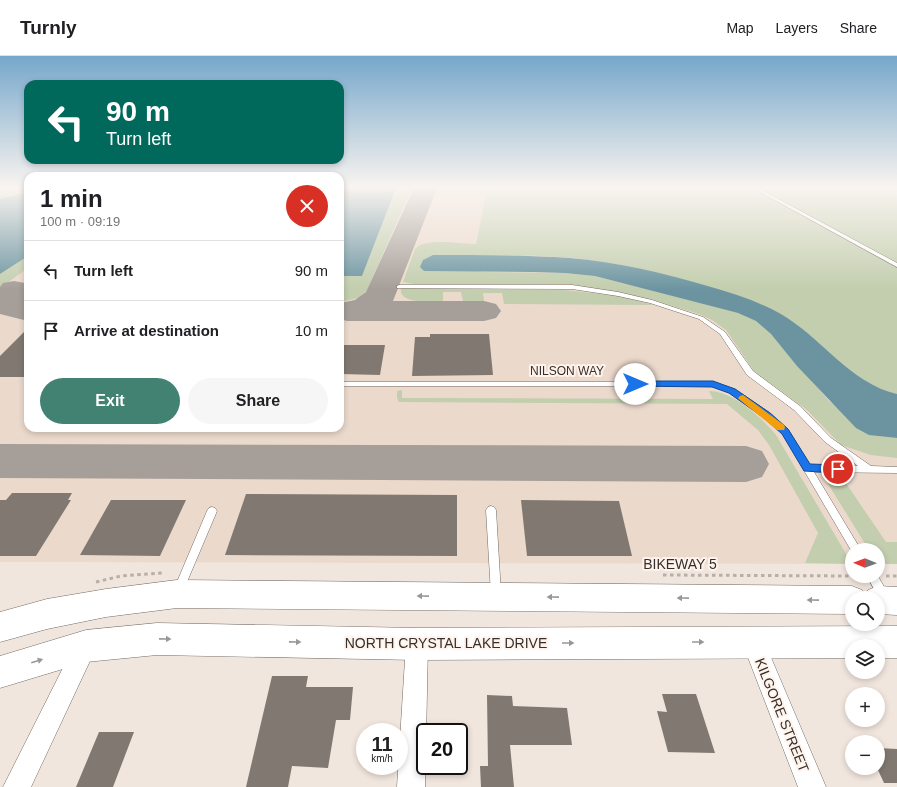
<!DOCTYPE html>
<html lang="en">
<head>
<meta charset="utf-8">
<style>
  :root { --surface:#fff; --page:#f6f6f6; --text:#202124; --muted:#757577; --line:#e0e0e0; --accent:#418272 }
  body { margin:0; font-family:Arial,sans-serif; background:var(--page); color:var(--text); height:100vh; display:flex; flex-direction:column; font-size:15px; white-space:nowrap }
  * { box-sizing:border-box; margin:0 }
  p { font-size:13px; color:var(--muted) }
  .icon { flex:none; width:22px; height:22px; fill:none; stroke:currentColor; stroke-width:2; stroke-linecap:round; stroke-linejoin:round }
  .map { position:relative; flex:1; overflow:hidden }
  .side { position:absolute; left:24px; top:116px; width:320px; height:260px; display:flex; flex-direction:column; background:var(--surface); border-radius:12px; box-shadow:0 2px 6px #0003 }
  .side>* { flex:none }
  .top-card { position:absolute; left:24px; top:24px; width:320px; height:84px; border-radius:12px; box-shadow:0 2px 6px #0003; background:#00695c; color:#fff; overflow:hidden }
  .needle { width:26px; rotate:271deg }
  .buttons { position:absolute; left:845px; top:487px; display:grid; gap:8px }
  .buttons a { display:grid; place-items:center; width:40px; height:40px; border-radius:50%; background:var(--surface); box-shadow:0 2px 6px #0003; font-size:20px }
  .speed { position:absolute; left:356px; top:667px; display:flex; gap:8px; font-size:20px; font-weight:700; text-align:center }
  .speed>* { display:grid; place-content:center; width:52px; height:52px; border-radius:50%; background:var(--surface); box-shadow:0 2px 6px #0003; line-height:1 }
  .speed small { font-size:10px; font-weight:400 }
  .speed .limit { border:2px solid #111; border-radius:6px; background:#fff; color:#111 }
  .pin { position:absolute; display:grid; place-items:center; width:34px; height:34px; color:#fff; margin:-17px; border:2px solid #fff; border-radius:50%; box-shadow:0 1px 4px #0007 }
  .me { position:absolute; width:44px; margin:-22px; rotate:90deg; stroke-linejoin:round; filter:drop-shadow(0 0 3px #0008) }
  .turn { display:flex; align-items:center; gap:14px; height:84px; padding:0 16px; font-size:18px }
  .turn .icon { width:52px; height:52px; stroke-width:2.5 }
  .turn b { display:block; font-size:28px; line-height:34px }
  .round { display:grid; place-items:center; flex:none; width:42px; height:42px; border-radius:21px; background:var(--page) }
  .overview { display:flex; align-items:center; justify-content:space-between; height:68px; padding:0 16px }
  h1 { font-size:24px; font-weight:800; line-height:30px }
  .primary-button { display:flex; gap:8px; margin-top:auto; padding:8px 16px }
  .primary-button a { flex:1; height:46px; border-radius:24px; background:var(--accent); color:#fff; font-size:16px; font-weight:800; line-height:46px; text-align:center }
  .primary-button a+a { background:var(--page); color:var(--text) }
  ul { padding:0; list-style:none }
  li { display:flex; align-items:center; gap:12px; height:60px; padding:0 16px; border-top:1px solid var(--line) }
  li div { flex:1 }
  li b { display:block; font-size:15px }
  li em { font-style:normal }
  header { display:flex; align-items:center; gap:24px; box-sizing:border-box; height:56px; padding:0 20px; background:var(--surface); border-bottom:1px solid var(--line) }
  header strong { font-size:19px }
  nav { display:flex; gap:22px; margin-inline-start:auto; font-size:14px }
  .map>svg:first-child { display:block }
  .built { fill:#ebd9cc }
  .green { fill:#c2ceae }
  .water { fill:#6b94a0 }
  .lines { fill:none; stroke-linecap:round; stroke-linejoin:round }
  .taxiway { fill:#a69e98; fill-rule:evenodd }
  .building { fill:#817971 }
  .service-casing { stroke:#746b63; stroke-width:1 }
  .minor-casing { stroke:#746b63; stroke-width:1 }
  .secondary-casing { stroke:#746b63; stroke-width:1 }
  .path { stroke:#b7afa8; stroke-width:3; stroke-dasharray:3.5 3.5; stroke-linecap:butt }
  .service { fill:#fff; fill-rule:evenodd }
  .minor { fill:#fff; fill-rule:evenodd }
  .secondary { fill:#fff; fill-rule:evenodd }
  .oneway { fill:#9a9896 }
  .route { fill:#1a73e8; stroke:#114b97 }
  .slow { fill:#f59e0b }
  .labels { text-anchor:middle; stroke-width:4; stroke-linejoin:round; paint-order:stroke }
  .street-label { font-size:12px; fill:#34302d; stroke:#fff3eb }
  .near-street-label { font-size:14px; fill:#34302d; stroke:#fff3eb }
</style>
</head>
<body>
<header>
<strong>Turnly</strong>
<nav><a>Map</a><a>Layers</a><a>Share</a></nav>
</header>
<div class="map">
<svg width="897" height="731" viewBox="0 0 897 731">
  <rect width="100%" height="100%" fill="#f1e6de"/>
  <path class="built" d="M0,132H28V372H340V132H897V508H878V494H852V508L0,506Z"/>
  <path class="green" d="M0,132H28V136L0,143Z
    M396,132H412L367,234L359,242L340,246V220H362Z
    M480,132H753L897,211V338C850,327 821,282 781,258C754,242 721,235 690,227C667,221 644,213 620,209C559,197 495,199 433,199L483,216L565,217L595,220L738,257L756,265L771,278L829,345L879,380L897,382V402L871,399L841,389L807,354L754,315L726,274L712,264L699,258L656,245L622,237L567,228H414L403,226L415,193C425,181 461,188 476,188L486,138Z
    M757,132H861L897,139V207Z
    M28,200V212L0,232V218Z
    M401,232L564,234L621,240L654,249L504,248L502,237H483L484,245H463L461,236H443V245C433,245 398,249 401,232Z
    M402,334V342L713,343L709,335C733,335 762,362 776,379L852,508L805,507L818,477L769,389L758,374L727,348L399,346L397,342V335Z
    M839,417L886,486H897V508H878V494H869L825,423L829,419Z"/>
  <path class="water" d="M340,132H396L362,220H340Z
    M28,136V200L0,218V143Z
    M433,199C478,199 524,199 569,202C617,206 665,217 711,231C735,238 760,246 781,258C822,282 850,327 897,338V382L869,379L856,372L797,310L771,278L756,265L738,257L595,220L565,217L533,216L424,215L420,211L423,204Z"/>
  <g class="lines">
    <path class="taxiway" d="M414,132H437L393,245H484L496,248L501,255L496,262L484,265H347L340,263V247L355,244L366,236Z
      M14,225L25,227C30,234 27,237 24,244L28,245V265L0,258V231L3,227Z
      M0,388L746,390L762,395L769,408L762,421L746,426L0,422Z"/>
  </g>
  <path class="building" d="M28,272V321H0V300Z
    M430,278H489L493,319L412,320L415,281H430Z
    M340,289H385L380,319L340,318Z
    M12,437H72L68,444H71L36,500H0V444H6Z
    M246,438L457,439V500L225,499Z
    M111,444H186L160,500L80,499Z
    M521,444L619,445L632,500H527Z
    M272,620H308L306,631H353L350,664H336L328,712L292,710L288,731H246Z
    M662,638H696L715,697L668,696L657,655L667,656Z
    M487,639L512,640L513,650L567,652L572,689H510L514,731H481L480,710H488Z
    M99,676H134L113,731H76Z
    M878,692L897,693V727H884L878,714Z"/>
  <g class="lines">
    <g class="service-casing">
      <path id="service" d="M753,132H758L897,207V211Z
        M399,229H572L618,236L652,244L703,261L725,276L753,315L800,350L831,382L871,410L897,411V417L814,416L861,494H852V496L782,377L764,361L729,337L712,330H340V326H713L735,333L770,357L788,373L810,409L858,410L825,386L794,354L747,319L720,278L699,263L650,247L618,240L572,233L397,232V230Z
        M491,450L494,451L496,454L501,538L500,542L496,543L492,542L491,538L486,454L488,451Z
        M212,451L215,452L217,455L184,533L183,537L179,538L175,537L174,533L207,455L209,452Z
        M867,520H878L888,538L887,542L883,543L879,542Z"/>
    </g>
    <g class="minor-casing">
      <path id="minor" d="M753,575L761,578L826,731H798L742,586L745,578Z
        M417,577L425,580L428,588L425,731H397L406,588L409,580Z
        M86,579L94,582L97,590L31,731H3L78,582Z"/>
    </g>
    <g class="secondary-casing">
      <path id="secondary" d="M177,524L852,530L862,534L865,540L868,534L878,530L897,531V559L878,558V542H852V558L177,552L106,561L47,573L0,586V556L47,543L106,533Z
        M157,567L417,572L897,570V602H878V590H852V602L417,604L157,599L86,606L0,632V600L86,574Z"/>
    </g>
    <path class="path" d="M663,519L852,520
      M886,520H897
      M96,526L121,520L162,517"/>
    <use href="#service" class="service"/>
    <use href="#minor" class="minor"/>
    <use href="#secondary" class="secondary"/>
  </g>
  <defs><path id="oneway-solid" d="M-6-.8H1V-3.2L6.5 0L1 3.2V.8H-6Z"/></defs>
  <g class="oneway">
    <use href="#oneway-solid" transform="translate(423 540) rotate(-179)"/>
    <use href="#oneway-solid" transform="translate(553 541) rotate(-179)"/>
    <use href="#oneway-solid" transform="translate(683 542) rotate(-179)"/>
    <use href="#oneway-solid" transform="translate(813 544) rotate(-179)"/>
    <use href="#oneway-solid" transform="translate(165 583) rotate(1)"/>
    <use href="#oneway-solid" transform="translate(295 586) rotate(1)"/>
    <use href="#oneway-solid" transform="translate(698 586)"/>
    <use href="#oneway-solid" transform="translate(568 587)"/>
    <use href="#oneway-solid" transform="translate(37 605) rotate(-17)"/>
  </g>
  <linearGradient id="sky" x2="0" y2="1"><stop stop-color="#76a7cb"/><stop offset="0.56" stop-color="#f9f4f0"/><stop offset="1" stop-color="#f9f4f0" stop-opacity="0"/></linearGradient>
  <rect width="897" height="234" fill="url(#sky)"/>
  <path class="route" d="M635,325H713L735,333L770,357L788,373L810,408L838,409L842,410L843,413L842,415L838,417L804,415L782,378L764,362L729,337L712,331L632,330L631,328L632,326Z"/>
  <path class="slow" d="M743,339L784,369L785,371L784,374H777L740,344L738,342L740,340Z"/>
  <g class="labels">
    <g class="street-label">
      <text x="567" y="319">NILSON WAY</text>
    </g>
    <g class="near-street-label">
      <text x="680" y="513">BIKEWAY 5</text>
      <text x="446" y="592">NORTH CRYSTAL LAKE DRIVE</text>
      <text transform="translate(782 659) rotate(68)" y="5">KILGORE STREET</text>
    </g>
  </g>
</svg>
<div class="buttons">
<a><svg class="needle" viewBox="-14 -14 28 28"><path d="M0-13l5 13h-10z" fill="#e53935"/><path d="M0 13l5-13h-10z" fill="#757577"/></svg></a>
<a><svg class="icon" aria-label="search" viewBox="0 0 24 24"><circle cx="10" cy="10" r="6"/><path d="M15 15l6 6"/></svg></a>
<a><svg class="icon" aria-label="layers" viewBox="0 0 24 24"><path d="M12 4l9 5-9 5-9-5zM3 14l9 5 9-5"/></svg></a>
<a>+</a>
<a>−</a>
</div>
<div class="speed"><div>11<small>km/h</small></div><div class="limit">20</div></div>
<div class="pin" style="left:838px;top:413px;background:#d93025"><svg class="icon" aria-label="arrive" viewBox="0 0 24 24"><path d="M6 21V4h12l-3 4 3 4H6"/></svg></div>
<svg class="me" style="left:635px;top:328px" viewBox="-20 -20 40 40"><circle r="19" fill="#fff"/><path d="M0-13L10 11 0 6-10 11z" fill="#1a73e8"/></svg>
<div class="top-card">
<div class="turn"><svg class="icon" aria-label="left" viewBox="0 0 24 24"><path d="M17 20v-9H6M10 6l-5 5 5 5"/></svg><div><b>90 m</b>Turn left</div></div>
</div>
<section class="side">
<div class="overview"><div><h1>1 min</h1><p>100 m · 09:19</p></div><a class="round" style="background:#d93025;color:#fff"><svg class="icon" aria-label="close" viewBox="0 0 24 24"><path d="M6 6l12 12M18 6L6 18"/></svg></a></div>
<ul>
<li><svg class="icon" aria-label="left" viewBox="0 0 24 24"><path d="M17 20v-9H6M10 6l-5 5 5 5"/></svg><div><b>Turn left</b></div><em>90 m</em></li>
<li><svg class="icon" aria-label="arrive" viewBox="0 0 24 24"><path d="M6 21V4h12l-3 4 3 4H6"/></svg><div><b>Arrive at destination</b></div><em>10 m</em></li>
</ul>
<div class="primary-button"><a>Exit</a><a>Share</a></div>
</section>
</div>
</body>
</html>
